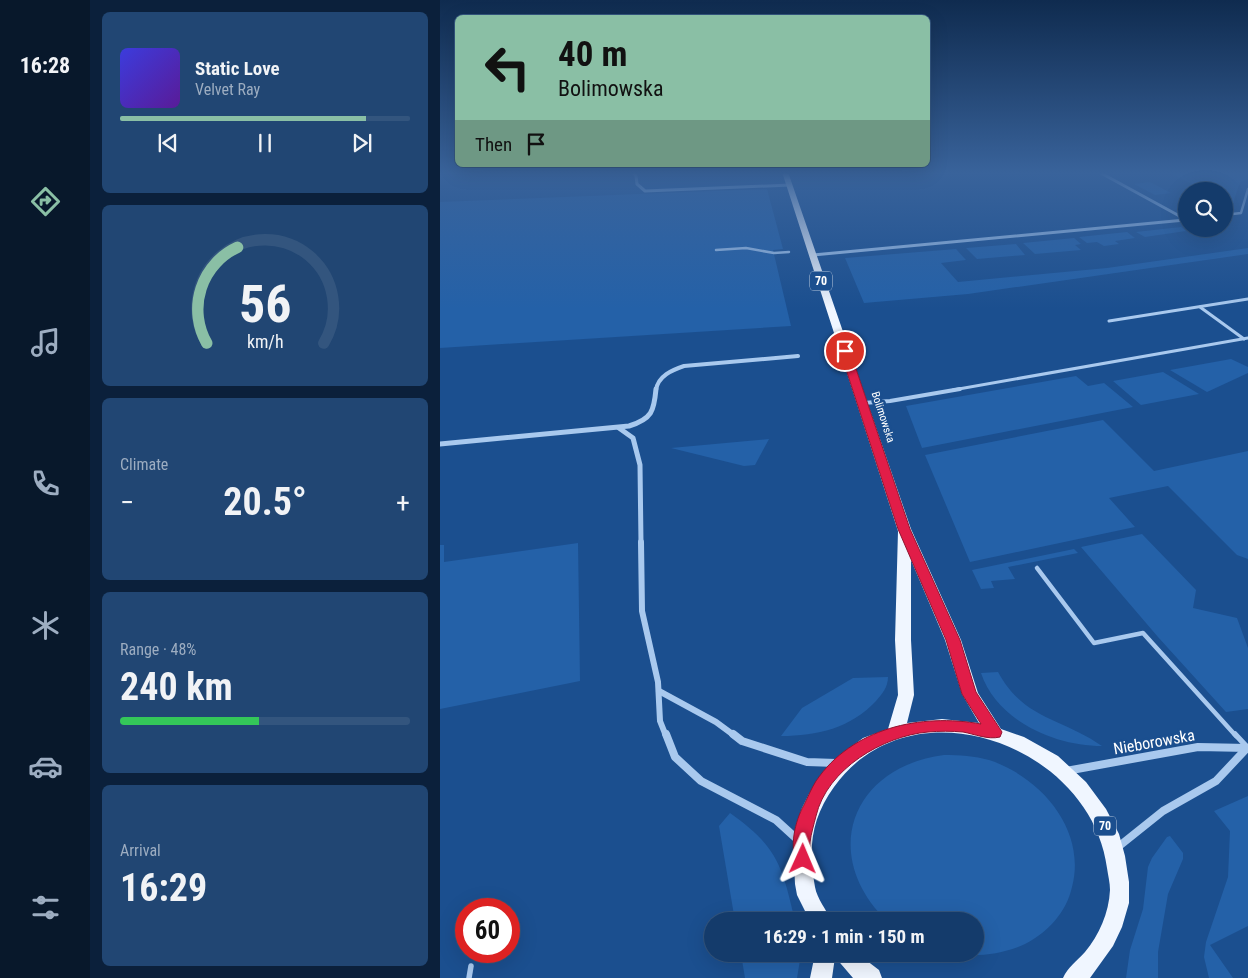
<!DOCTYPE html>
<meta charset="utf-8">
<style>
:root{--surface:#143b6b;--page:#214673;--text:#f1f3f6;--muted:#9dadc1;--line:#33557e;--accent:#8abfa5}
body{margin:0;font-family:"Roboto Condensed",sans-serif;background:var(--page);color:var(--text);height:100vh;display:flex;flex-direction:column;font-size:19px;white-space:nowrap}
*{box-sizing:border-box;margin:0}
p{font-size:16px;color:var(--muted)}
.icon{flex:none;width:28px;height:28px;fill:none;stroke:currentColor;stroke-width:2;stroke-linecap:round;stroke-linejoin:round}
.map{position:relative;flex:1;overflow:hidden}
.details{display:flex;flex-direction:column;gap:12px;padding:12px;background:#0b203b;width:350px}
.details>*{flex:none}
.guide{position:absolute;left:15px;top:15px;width:475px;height:152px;border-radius:8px;box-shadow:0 5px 20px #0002,0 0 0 1px var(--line);background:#8abfa5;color:#111;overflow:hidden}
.tools{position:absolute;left:738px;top:182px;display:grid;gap:10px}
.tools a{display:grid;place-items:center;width:55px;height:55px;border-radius:50%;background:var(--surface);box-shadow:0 5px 20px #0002,0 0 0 1px var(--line);font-size:25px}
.speed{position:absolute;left:15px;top:898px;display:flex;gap:10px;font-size:25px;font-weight:700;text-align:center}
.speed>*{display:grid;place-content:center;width:65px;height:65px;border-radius:50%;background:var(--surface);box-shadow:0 5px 20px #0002,0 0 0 1px var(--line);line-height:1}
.speed .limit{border:8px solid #d22;background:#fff;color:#111}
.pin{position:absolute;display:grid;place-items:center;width:42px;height:42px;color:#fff;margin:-21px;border:2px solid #fff;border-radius:50%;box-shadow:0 1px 5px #0007}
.me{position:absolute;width:55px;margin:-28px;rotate:1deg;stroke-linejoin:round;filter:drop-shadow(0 0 4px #0008)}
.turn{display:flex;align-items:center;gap:18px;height:105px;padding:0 20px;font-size:22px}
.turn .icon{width:65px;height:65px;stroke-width:2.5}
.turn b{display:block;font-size:35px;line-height:42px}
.then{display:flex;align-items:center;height:48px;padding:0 20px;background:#0003;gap:10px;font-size:19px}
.big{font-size:38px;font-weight:700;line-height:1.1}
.details .card{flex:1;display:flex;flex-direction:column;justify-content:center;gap:8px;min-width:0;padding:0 18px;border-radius:8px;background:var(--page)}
.details .dial{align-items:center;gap:0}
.dial svg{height:130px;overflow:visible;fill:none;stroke:var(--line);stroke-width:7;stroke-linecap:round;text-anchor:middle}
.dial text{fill:var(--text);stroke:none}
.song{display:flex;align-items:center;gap:15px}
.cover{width:60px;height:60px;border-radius:8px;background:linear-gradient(135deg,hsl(240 70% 55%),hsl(270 70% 35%))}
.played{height:5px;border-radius:2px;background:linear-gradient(90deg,var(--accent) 85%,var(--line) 85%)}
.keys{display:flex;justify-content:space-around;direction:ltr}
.heat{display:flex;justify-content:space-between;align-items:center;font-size:28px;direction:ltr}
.charge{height:8px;border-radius:4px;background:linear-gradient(90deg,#34c759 48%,var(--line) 0)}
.trip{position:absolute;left:264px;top:912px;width:280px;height:50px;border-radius:25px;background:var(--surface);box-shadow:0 5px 20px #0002,0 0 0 1px var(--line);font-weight:700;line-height:50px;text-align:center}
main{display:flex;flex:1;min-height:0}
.tab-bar{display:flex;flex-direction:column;width:90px;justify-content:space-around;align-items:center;background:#08182b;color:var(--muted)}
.tab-bar .icon{width:35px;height:35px}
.tab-bar .selected{color:var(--accent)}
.tab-bar b{font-size:22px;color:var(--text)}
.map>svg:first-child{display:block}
</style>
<main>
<nav class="tab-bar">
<b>16:28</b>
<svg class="icon selected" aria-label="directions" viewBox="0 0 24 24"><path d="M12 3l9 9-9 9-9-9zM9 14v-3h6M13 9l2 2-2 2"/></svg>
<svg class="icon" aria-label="music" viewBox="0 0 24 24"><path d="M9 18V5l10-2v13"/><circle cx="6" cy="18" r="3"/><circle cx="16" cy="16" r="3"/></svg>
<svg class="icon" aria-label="phone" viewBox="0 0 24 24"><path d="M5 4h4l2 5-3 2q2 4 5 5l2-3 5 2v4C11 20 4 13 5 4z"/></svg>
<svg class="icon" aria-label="climate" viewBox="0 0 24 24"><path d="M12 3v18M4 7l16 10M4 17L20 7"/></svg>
<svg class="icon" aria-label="car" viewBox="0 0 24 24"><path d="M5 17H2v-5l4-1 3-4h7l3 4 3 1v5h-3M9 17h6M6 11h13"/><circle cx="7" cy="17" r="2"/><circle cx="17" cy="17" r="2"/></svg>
<svg class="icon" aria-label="filters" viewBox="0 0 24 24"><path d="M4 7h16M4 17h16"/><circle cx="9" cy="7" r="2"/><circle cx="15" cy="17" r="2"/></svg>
</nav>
<section class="details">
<div class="card">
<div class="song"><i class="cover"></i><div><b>Static Love</b><p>Velvet Ray</p></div></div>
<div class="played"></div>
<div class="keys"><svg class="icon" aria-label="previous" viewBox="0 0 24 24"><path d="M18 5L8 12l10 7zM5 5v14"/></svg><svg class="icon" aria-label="pause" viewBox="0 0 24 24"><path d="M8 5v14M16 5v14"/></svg><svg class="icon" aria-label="next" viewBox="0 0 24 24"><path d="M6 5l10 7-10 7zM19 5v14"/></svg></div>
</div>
<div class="card dial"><svg viewBox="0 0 100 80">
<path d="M14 69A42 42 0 1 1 86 69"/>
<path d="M14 69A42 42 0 0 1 33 10" stroke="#8abfa5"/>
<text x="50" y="56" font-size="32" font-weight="700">56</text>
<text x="50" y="72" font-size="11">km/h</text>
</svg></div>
<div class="card"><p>Climate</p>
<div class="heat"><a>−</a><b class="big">20.5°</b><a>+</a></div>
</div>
<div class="card"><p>Range · 48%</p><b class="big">240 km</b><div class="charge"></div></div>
<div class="card"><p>Arrival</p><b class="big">16:29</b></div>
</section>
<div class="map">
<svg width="808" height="978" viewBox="0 0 808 978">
<rect width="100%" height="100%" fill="#1b4f8f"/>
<g fill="#2461a8">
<polygon points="728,172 808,172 808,179 800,182 792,206 784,211 784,191 766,191"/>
<polygon points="710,182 731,193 715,195 694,184"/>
<polygon points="327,189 343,249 333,250 351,326 0,348 0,202"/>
<polygon points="741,227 746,231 705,237 696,232"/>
<polygon points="687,232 695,238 675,241 679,244 664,246 657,242 647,243 639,237"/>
<polygon points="634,238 641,244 635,245 641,250 595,254 583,243"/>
<polygon points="576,244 585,255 537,259 526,248"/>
<polygon points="808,248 808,254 528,294 424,303 405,258 516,249 526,260 501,263 518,282 667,268"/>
<polygon points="791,359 808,367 808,373 767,392 730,370"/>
<polygon points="723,372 759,394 701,405 673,381"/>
<polygon points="636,376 648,386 664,383 693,407 482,448 466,406"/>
<polygon points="663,420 714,471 808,451 808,559 797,555 728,486 669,498 695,527 530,562 485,455"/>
<polygon points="329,439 315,465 304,466 231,448"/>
<polygon points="702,534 756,590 753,608 797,618 808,648 808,709 786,712 718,637 641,547"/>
<polygon points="138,543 140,681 0,709 0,545 4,545 4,562"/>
<polygon points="634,549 638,553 568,567 575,579 551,581 554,588 541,589 532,570"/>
<path d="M 558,672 C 584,720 623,718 662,746 C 615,746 557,721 541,673 Z"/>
<path d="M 448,677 C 448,687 442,694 436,701 C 411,728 377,736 341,736 L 362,708 L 413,678 Z"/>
<path d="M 504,755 C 519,755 535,756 549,760 C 601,777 647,830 632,887 C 626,913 608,932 585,944 C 563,954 539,957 515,954 L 535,954 L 535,921 L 447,921 C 379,855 411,767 504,755 Z"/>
<polygon points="808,796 808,926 770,945 793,978 769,978 764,957 766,942 788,877 790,831 774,811"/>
<path d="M 290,813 C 338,847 342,866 355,921 L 295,921 L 279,826 Z"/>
<polygon points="730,836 743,853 743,859 728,894 718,952 718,978 686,978 690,950 703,909 708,867 712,858 727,837"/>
<polygon points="301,954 361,954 357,978 305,978"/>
</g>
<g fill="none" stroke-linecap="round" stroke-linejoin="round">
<g stroke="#a9c9ee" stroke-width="2.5">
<polyline points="784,215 801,213 808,189"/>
<polyline points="276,250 306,248 334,253 349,252"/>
</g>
<g stroke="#a9c9ee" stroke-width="3">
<polyline points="760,307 804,339"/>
<polyline points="669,321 808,299"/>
<polyline points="513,390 808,338"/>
</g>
<polyline stroke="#a9c9ee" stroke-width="4" points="423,403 450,401 520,389"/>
<polyline stroke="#a9c9ee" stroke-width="4.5" points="597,568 654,643 703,633 796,736"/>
<g stroke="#a9c9ee" stroke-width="5.5">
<polyline points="795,734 806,746"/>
<polyline points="29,978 31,966"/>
</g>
<g stroke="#a9c9ee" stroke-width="3">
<polyline points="193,172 196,176 197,184 205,191 350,185"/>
<polyline points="659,172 745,219"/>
<polyline points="373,255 745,220"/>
</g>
<path stroke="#a9c9ee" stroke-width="4" d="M 216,390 C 218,376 232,370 244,366 L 358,356"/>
<g stroke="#a9c9ee" stroke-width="5">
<polyline points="179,428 193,438 200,465 201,543"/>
<path d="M 0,444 L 189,426 C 212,419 214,411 216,389"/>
</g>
<g stroke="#a9c9ee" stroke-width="6">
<polyline points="201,542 202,611 218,682 220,721 226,736"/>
<polyline points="219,691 276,722 295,736"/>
</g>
<g stroke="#a9c9ee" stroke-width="8">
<polyline points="226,734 235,757 261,781 336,820 358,840"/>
<polyline points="293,734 302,741 367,762 396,763"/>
<polyline points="626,771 758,747 808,748"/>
<polyline points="678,847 723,811 776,781 807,748"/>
</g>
<g fill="#f0f6ff" fill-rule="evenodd">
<path d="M 342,172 L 348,172 L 471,529 L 521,640 L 538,693 L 561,729 L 584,737 L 618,756 L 646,782 L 666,809 L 679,834 L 685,856 L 689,882 L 689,903 L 682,927 L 673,946 L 650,978 L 623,978 C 628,967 637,961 645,952 C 659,935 669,913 670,890 C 670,883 668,875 667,868 C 651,745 471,679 394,787 C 371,819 368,848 375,887 C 377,899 387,910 391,921 L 370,921 L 357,895 L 355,884 L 353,843 L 356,826 L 362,808 L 369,794 L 393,761 L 423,738 L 448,729 L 458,695 L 455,640 L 458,531 ZM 471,560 L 505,640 L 522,694 L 539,723 L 502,719 L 467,723 L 474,695 L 471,640 Z"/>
<polygon points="375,954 418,954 439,970 442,978 413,978 395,957 392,978 370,978"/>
</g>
</g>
<linearGradient id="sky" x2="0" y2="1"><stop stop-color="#0f2b4f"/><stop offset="0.56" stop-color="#39639b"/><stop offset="1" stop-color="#39639b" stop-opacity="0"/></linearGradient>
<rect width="808" height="309" fill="url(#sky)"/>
<path fill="#e11d48" stroke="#92132f" d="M 405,348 L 410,351 L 470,529 L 520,640 L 536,692 L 562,732 L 560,737 C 548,740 534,734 523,732 C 512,731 499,731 488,732 C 443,736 387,769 376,816 C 374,824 371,834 370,842 C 369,850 373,856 369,864 L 363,867 L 357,864 C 349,847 355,821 364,805 C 368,797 371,789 376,781 C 412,728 481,713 541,724 L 522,694 L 506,640 L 458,529 L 400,351 Z"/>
<g text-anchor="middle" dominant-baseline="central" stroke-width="5" stroke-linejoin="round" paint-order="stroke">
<g font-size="11" fill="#fff" stroke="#1b4f8f">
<text transform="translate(443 417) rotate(72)">Bolimowska</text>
</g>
<g fill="#1b4f8f" stroke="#bbcadd" stroke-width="1">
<rect x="370" y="271.5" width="22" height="19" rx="4"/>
<rect x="654" y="816.5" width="22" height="19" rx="4"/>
</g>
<g font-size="12" font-weight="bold" fill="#fff">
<text x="381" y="281">70</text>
<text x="665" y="826">70</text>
</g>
<g font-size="16" fill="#fff" stroke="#1b4f8f">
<text transform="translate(714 742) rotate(-10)">Nieborowska</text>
</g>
</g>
</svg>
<div class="tools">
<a><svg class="icon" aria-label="search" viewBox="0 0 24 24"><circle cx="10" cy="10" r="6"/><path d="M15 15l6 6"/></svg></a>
</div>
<div class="speed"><div class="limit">60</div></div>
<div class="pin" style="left:405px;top:351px;background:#d93025"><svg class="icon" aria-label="arrive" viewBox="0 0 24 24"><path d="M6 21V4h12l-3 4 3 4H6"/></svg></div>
<svg class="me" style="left:363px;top:859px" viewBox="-20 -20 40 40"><path d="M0-17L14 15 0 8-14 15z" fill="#e11d48" stroke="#fff" stroke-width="4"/></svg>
<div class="trip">16:29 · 1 min · 150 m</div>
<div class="guide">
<div class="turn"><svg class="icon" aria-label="left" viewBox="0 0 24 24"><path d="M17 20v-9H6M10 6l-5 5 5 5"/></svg><div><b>40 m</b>Bolimowska</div></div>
<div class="then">Then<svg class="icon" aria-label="arrive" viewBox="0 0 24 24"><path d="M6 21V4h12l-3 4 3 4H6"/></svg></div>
</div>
</div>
</main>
